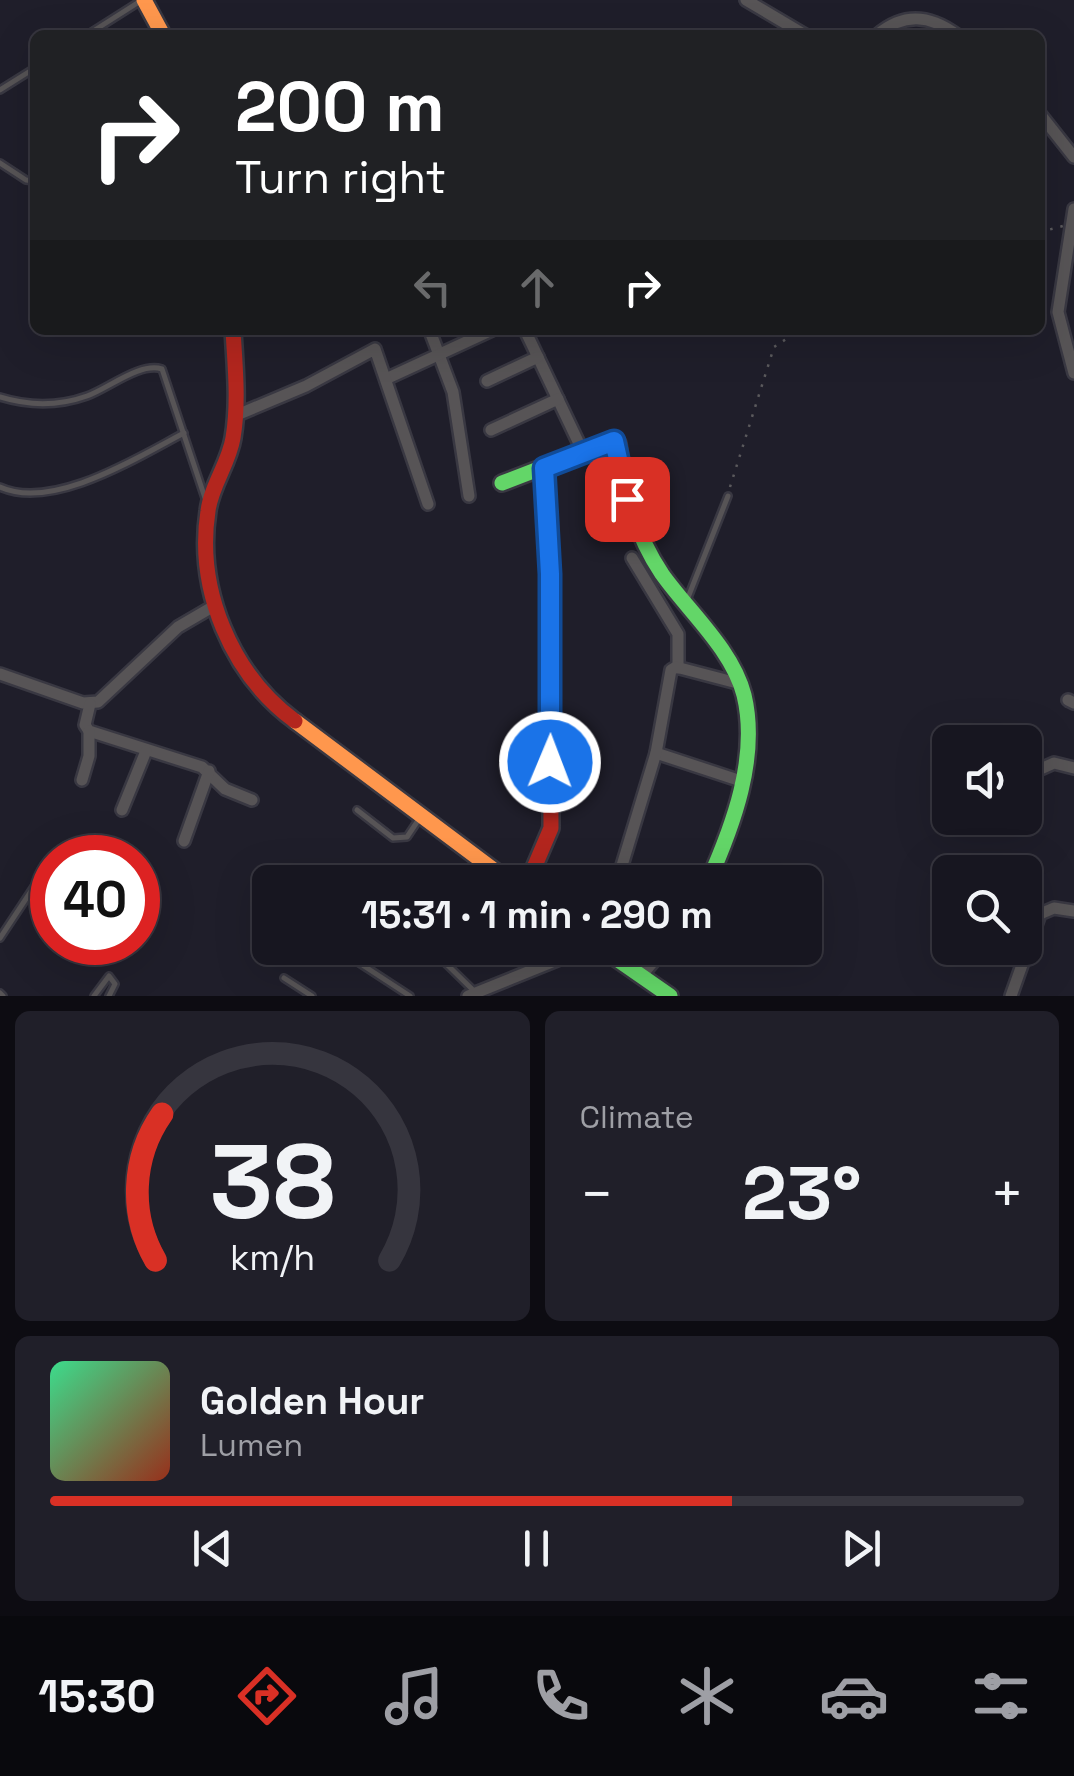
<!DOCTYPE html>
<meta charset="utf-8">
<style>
:root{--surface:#171620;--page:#201f29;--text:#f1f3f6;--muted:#9e9fa5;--line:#36353e;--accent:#d93025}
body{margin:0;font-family:"Space Grotesk",sans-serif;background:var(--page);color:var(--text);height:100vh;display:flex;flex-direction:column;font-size:38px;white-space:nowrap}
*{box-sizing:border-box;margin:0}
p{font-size:32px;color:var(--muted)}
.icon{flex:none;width:55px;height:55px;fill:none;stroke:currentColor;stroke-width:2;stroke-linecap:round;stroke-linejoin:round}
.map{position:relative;height:996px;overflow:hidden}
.panel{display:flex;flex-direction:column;gap:15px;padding:15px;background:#0d0c12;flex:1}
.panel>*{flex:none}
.guide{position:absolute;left:30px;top:30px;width:1015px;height:305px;border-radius:15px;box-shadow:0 10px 40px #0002,0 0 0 2px var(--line);background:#202124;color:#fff;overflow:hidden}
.buttons{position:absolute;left:932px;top:725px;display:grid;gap:20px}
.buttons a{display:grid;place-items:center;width:110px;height:110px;border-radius:15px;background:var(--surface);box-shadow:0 10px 40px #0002,0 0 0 2px var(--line);font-size:50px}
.speed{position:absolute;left:30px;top:835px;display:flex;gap:20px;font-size:50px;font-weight:700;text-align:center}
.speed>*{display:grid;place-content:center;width:130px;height:130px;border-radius:50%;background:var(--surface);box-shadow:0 10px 40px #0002,0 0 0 2px var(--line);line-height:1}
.speed .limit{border:15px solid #d22;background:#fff;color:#111}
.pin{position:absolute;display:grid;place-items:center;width:85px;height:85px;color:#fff;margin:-42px;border-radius:20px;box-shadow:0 5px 15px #0006}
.me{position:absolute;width:110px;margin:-55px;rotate:1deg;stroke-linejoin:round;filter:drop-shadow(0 0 8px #0008)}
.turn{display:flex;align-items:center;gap:35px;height:210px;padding:0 40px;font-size:45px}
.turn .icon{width:130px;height:130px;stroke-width:2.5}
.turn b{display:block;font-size:70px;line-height:85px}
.lanes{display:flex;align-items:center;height:95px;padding:0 40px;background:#0003;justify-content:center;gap:50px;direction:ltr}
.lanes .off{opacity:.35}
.big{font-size:75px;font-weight:800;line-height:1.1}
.panel .card{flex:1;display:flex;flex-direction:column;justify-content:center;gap:15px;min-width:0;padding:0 35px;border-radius:15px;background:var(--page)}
.panel .dial{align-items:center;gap:0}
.dial svg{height:260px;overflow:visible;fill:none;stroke:var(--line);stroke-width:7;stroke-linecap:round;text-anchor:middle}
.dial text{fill:var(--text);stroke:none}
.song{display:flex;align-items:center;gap:30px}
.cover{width:120px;height:120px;border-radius:15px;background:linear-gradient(135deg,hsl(150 70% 55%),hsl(10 70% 35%))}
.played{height:10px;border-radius:5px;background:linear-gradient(90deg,var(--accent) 70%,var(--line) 70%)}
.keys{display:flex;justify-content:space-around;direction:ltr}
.heat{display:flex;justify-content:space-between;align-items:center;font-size:55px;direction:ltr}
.panel .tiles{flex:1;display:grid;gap:15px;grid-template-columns:1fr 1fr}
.card:last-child{grid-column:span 2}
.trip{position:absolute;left:252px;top:865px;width:570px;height:100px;border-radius:15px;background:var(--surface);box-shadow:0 10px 40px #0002,0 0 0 2px var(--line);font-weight:800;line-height:100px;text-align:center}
.tabs{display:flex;height:160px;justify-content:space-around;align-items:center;background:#09090d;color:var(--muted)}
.tabs .icon{width:70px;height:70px}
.tabs .current{color:var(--accent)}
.tabs b{font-size:45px;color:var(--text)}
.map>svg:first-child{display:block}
</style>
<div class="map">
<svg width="1074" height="996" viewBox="0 0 1074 996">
<rect width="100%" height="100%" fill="#1f1e2a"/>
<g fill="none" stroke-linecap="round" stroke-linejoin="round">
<defs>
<g id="lane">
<polyline points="87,35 139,2"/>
<polyline points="0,90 35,68"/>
<polyline points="0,163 26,180 35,181"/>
<path d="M 0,397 C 29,406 59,406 87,396 C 109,388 140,362 162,369 L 205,498"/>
<path d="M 0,487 C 53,511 138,457 184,433"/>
<polyline points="687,600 728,496"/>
<polyline points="357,810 393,838 407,837 419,819"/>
<polyline points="0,938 47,867"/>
<polyline points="430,948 473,990"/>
<polyline points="341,951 410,996"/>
<polyline points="284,978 312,996"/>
<polyline points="0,993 3,996"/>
<polyline points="94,996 109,976 115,984 109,996"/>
</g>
<g id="street">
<polyline points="746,0 805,35"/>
<path d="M 877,35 C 904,12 930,15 957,35"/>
<polyline points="1040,114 1074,157"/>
<polyline points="1074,209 1058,312 1074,373"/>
<polyline points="525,330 583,452"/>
<polyline points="430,331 453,392 469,496"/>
<polyline points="388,378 492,330"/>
<polyline points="487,381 538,357"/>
<polyline points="237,415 306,386 375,349 428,504"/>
<polyline points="491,430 558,399"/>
<polyline points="632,558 678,634 678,668"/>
<polyline points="0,674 83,703 98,702 178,627 214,606"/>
<polyline points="1068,700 1074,703"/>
<polyline points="90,704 85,725 89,731 202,767 225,789 252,800"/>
<polyline points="656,753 741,781"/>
<polyline points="1025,776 1054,763 1074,768"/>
<polyline points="82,780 89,756 89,731"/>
<polyline points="122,810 146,751"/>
<polyline points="184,841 209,771"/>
<polyline points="617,882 656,753 671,670 676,667 741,684"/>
<polyline points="669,882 675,875"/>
<polyline points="642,975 665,948"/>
<polyline points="468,996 587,948"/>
<polyline points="1011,996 1040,914 1054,908 1074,911"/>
</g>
<g id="fast">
<path d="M 502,483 L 611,441 L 618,444 C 625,492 635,534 662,574 C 689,612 732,649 744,695 C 759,757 733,826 708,882"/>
<polyline points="601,948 670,996"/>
</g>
<g id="slow">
<polyline points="144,0 163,35"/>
<polyline points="295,721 510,882"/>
</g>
<g id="jam">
<path d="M 233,330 C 235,366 239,402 233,438 C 229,463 211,486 208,511 C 196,589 231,674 295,721"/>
<polyline points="528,882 551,828 550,544 544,467"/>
</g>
</defs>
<use href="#lane" stroke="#393842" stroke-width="10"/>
<use href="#street" stroke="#393842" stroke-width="16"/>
<use href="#fast" stroke="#393842" stroke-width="20"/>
<use href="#slow" stroke="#393842" stroke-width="20"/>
<use href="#jam" stroke="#393842" stroke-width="20"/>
<g stroke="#5b5a5d" stroke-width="2.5" stroke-dasharray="2.5 8" stroke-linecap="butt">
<polyline points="1040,232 1063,226"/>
<polyline points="730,487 774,347 800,330"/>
</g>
<use href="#lane" stroke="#575456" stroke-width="5"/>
<use href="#street" stroke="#575456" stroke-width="11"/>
<use href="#fast" stroke="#63d668" stroke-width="15"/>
<use href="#slow" stroke="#ff974d" stroke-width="15"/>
<use href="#jam" stroke="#b3261e" stroke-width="15"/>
</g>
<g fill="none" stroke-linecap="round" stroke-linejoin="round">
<defs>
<polyline id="route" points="550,762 550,574 544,468 614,441 627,499"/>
</defs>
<use href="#route" stroke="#114b97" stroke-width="25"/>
<use href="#route" stroke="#1a73e8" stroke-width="18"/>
</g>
</svg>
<div class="buttons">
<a><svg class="icon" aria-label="sound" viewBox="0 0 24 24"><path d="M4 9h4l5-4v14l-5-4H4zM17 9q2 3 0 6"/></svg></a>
<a><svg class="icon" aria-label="search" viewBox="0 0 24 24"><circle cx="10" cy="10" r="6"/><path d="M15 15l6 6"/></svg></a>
</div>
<div class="speed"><div class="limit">40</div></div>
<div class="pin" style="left:627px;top:499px;background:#d93025"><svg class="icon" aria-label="arrive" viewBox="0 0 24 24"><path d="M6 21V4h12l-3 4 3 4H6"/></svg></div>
<svg class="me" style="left:550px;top:762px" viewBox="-20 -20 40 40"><circle r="17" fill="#1a73e8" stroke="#fff" stroke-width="3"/><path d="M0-11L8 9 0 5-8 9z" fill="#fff"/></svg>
<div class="trip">15:31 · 1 min · 290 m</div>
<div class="guide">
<div class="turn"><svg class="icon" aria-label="right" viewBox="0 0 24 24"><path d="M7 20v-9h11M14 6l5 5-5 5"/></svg><div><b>200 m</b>Turn right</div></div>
<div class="lanes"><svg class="icon off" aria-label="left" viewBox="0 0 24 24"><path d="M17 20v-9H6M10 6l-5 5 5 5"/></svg><svg class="icon off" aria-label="ahead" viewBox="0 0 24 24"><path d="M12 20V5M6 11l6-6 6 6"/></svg><svg class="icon" aria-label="right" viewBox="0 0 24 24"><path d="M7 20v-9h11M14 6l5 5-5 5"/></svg></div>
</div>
</div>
<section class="panel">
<div class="tiles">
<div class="card dial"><svg viewBox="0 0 100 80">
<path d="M14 69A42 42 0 1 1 86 69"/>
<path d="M14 69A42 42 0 0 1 16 24" stroke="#d93025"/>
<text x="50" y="56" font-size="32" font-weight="700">38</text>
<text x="50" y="72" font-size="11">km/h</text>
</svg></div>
<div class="card"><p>Climate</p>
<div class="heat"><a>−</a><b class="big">23°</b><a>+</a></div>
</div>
<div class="card">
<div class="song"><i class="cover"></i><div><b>Golden Hour</b><p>Lumen</p></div></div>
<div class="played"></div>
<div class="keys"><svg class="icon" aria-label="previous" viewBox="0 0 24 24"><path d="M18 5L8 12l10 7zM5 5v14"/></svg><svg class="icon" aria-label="pause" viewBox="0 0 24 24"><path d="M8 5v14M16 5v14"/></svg><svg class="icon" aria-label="next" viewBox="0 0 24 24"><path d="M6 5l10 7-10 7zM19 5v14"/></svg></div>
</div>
</div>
</section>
<nav class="tabs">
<b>15:30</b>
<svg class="icon current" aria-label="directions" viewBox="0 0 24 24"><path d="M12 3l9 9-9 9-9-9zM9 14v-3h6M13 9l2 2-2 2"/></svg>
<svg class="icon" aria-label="music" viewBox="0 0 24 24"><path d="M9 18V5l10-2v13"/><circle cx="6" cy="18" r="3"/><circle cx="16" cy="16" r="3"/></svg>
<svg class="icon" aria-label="phone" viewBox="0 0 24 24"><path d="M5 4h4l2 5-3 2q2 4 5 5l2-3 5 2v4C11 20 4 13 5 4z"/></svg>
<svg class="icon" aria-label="climate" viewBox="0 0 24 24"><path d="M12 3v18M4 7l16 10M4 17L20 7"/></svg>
<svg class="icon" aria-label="car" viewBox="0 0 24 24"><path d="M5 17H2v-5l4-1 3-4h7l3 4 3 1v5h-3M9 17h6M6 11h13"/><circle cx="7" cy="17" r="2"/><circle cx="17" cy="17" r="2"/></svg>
<svg class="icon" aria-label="filters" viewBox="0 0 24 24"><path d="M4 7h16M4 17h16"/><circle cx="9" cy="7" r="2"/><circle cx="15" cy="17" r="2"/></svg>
</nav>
